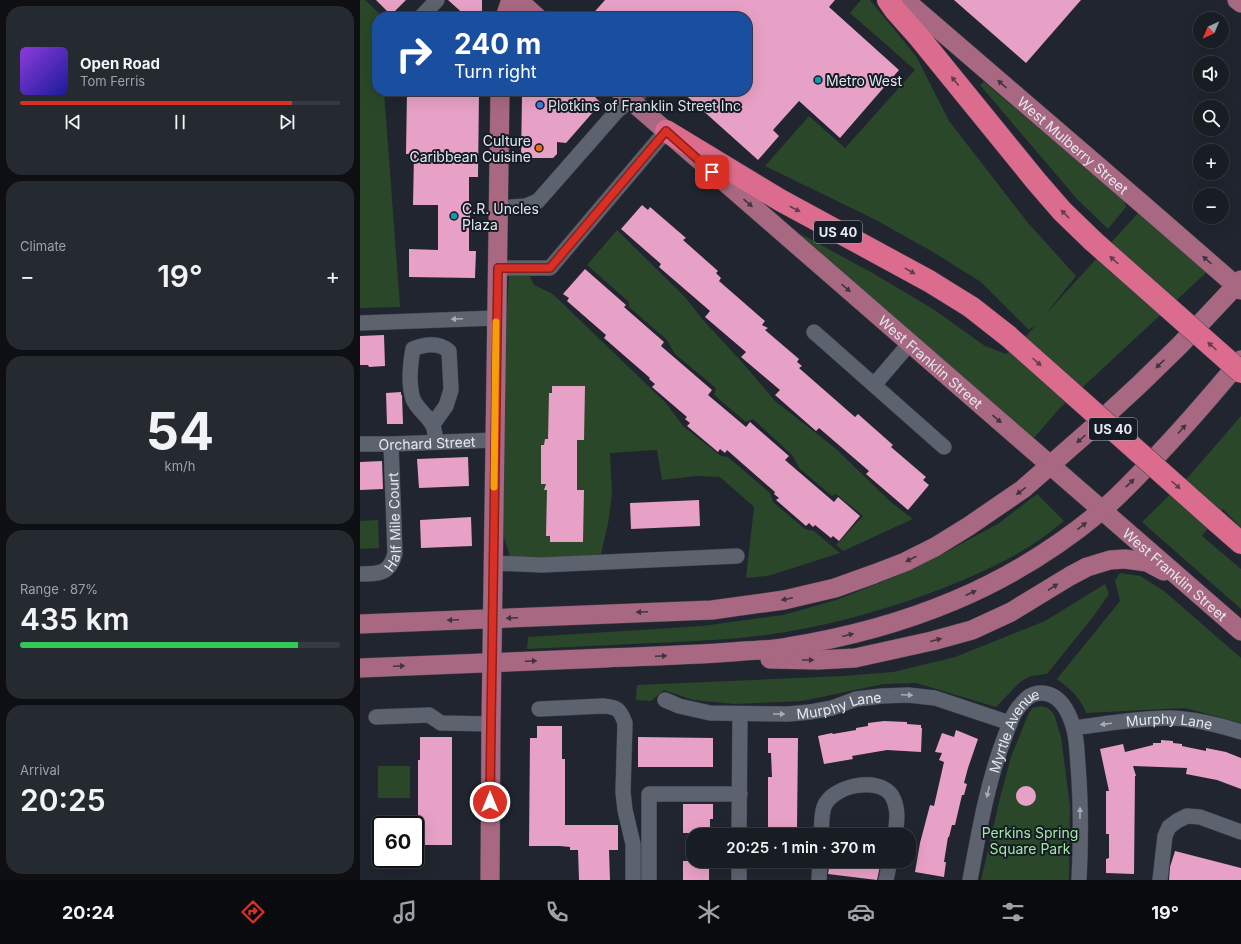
<!DOCTYPE html>
<meta charset="utf-8">
<style>
:root{--surface:#181c23;--page:#252930;--text:#f1f3f6;--muted:#9fa1a6;--line:#363a41;--accent:#d93025}
body{margin:0;font-family:Inter,sans-serif;background:var(--page);color:var(--text);height:100vh;display:flex;flex-direction:column;font-size:15px;white-space:nowrap}
*{box-sizing:border-box;margin:0}
p{font-size:13px;color:var(--muted)}
.icon{flex:none;width:22px;height:22px;fill:none;stroke:currentColor;stroke-width:2;stroke-linecap:round;stroke-linejoin:round}
.map{position:relative;flex:1;overflow:hidden}
.drawer{display:flex;flex-direction:column;gap:6px;padding:6px;background:#0d0f13;width:360px}
.drawer>*{flex:none}
.top-card{position:absolute;left:12px;top:12px;width:380px;height:84px;border-radius:16px;box-shadow:0 4px 16px #0002,0 0 0 1px var(--line);background:#1a4fa0;color:#fff;overflow:hidden}
.needle{width:26px;rotate:224deg}
.tools{position:absolute;left:833px;top:12px;display:grid;gap:8px}
.tools a{display:grid;place-items:center;width:36px;height:36px;border-radius:50%;background:var(--surface);box-shadow:0 4px 16px #0002,0 0 0 1px var(--line);font-size:20px}
.speed{position:absolute;left:12px;top:816px;display:flex;gap:8px;font-size:20px;font-weight:700;text-align:center}
.speed>*{display:grid;place-content:center;width:52px;height:52px;border-radius:50%;background:var(--surface);box-shadow:0 4px 16px #0002,0 0 0 1px var(--line);line-height:1}
.speed .limit{border:2px solid #111;border-radius:6px;background:#fff;color:#111}
.pin{position:absolute;display:grid;place-items:center;width:34px;height:34px;color:#fff;margin:-17px;border-radius:8px;box-shadow:0 2px 6px #0006}
.me{position:absolute;width:44px;margin:-22px;rotate:0deg;stroke-linejoin:round;filter:drop-shadow(0 0 3px #0008)}
.turn{display:flex;align-items:center;gap:14px;height:84px;padding:0 16px;font-size:18px}
.turn .icon{width:52px;height:52px;stroke-width:2.5}
.turn b{display:block;font-size:28px;line-height:34px}
.big{font-size:30px;font-weight:600;line-height:1.1}
.drawer .card{flex:1;display:flex;flex-direction:column;justify-content:center;gap:6px;min-width:0;padding:0 14px;border-radius:16px;background:var(--page)}
.drawer .dial{align-items:center;gap:0}
.dial b{font-size:52px;line-height:1}
.song{display:flex;align-items:center;gap:12px}
.cover{width:48px;height:48px;border-radius:6px;background:linear-gradient(135deg,hsl(270 70% 55%),hsl(240 70% 35%))}
.played{height:4px;border-radius:2px;background:linear-gradient(90deg,var(--accent) 85%,var(--line) 85%)}
.keys{display:flex;justify-content:space-around;direction:ltr}
.heat{display:flex;justify-content:space-between;align-items:center;font-size:22px;direction:ltr}
.charge{height:6px;border-radius:3px;background:linear-gradient(90deg,#34c759 87%,var(--line) 0)}
.trip{position:absolute;left:326px;top:828px;width:230px;height:40px;border-radius:16px;background:var(--surface);box-shadow:0 4px 16px #0002,0 0 0 1px var(--line);font-weight:600;line-height:40px;text-align:center}
.menu{display:flex;height:64px;justify-content:space-around;align-items:center;background:#0a0b0e;color:var(--muted)}
.menu .icon{width:28px;height:28px}
.menu .selected{color:var(--accent)}
.menu b{font-size:18px;color:var(--text)}
main{display:flex;flex:1;min-height:0}
.map>svg:first-child{display:block}
</style>
<main>
<section class="drawer">
<div class="card">
<div class="song"><i class="cover"></i><div><b>Open Road</b><p>Tom Ferris</p></div></div>
<div class="played"></div>
<div class="keys"><svg class="icon" aria-label="previous" viewBox="0 0 24 24"><path d="M18 5L8 12l10 7zM5 5v14"/></svg><svg class="icon" aria-label="pause" viewBox="0 0 24 24"><path d="M8 5v14M16 5v14"/></svg><svg class="icon" aria-label="next" viewBox="0 0 24 24"><path d="M6 5l10 7-10 7zM19 5v14"/></svg></div>
</div>
<div class="card"><p>Climate</p>
<div class="heat"><a>−</a><b class="big">19°</b><a>+</a></div>
</div>
<div class="card dial"><b>54</b><p>km/h</p></div>
<div class="card"><p>Range · 87%</p><b class="big">435 km</b><div class="charge"></div></div>
<div class="card"><p>Arrival</p><b class="big">20:25</b></div>
</section>
<div class="map">
<svg width="881" height="880" viewBox="0 0 881 880">
<rect width="100%" height="100%" fill="#20252f"/>
<g fill="#2a4729">
<polygon points="0,0 5,0 23,17 17,17 17,91 24,91 40,307 0,308"/>
<polygon points="501,0 510,0 556,56 589,121 668,223 716,276 684,316 779,212 848,271 699,409 674,438 508,295 439,233 516,275 573,309 625,346 646,354 667,335 676,325 669,330 621,282 573,252 516,220 405,166 449,116 485,148 555,70 490,13"/>
<polygon points="624,82 764,200 766,207 748,229 717,199 620,85"/>
<polygon points="257,230 325,297 343,320 381,361 415,401 475,448 532,503 553,519 483,551 476,545 503,516 476,494 472,496 439,468 433,456 393,419 386,422 354,395 356,388 315,354 307,340 269,307 269,302 227,265"/>
<polygon points="168,273 174,285 191,293 197,298 306,403 323,426 361,456 368,457 410,493 413,502 445,529 454,531 480,553 408,576 386,578 394,507 360,477 336,476 302,480 297,450 250,453 252,495 248,524 241,554 209,561 151,559 136,514 139,436 149,275"/>
<polygon points="881,416 881,528 863,509 842,536 881,569 881,609 782,522 830,475"/>
<path d="M 677,494 L 704,521 C 668,552 625,572 581,589 C 531,608 479,623 426,632 C 383,639 338,641 294,643 C 252,645 209,647 167,649 L 168,637 L 342,626 L 423,615 L 476,600 L 537,576 L 588,551 L 639,523 Z"/>
<polygon points="18,520 19,548 0,549 0,521"/>
<path d="M 760,573 L 780,576 L 804,591 L 881,658 L 881,723 L 825,708 L 726,713 C 721,698 709,688 697,679 L 760,601 L 755,581 Z"/>
<polygon points="745,584 749,594 736,613 687,674 671,676 661,681 636,707 556,683 524,684 442,701 375,704 333,700 304,690 291,701 276,700 277,685 482,676 533,672 595,657 685,621"/>
<polygon points="681,706 688,708 694,714 701,737 710,806 709,880 621,880 640,798 651,757 668,715 672,708"/>
<rect x="18" y="766" width="32" height="32"/>
</g>
<g fill="#e7a1c6">
<polygon points="16,0 46,0 31,15"/>
<polygon points="88,0 122,0 122,17 107,17"/>
<polygon points="245,0 475,0 469,7 539,70 480,138 439,101 413,130 419,136 398,160 321,91 387,91 387,17 230,17"/>
<polygon points="594,0 721,0 666,63"/>
<polygon points="47,91 119,91 118,177 109,177 109,208 110,208 110,224 109,223 109,251 116,251 115,278 49,277 49,249 78,250 78,205 53,205 54,154 46,154"/>
<polygon points="162,97 235,97 241,103 206,143 197,142 197,154 193,158 161,158"/>
<polygon points="282,205 288,210 290,207 326,238 323,240 358,271 356,273 361,278 359,281 405,321 402,325 408,328 405,330 439,359 437,362 442,366 439,368 495,417 498,414 533,445 531,447 566,477 563,480 569,485 548,510 506,474 509,471 459,428 456,431 415,395 420,390 381,357 386,352 345,317 350,311 299,267 301,264 261,229"/>
<polygon points="225,269 266,305 264,307 304,342 301,346 352,390 348,395 386,427 390,422 429,456 425,460 474,502 478,497 500,516 479,541 473,536 471,538 455,525 453,527 449,523 446,526 416,500 419,498 414,494 415,492 367,450 365,453 360,449 358,452 327,426 330,423 325,419 327,417 292,387 295,384 289,379 290,378 244,338 246,335 207,301 209,298 203,294"/>
<polygon points="24,335 25,366 9,367 8,365 0,365 0,336"/>
<polygon points="192,386 225,386 224,440 217,440 217,490 224,490 223,542 190,542 190,536 186,536 187,490 184,490 186,484 181,484 181,445 184,445 185,439 188,439 189,393 192,393"/>
<polygon points="41,392 41,395 42,395 43,424 27,424 26,393"/>
<polygon points="108,457 109,486 59,488 57,459"/>
<polygon points="22,461 23,489 0,490 0,462"/>
<polygon points="339,500 340,526 271,529 270,503"/>
<polygon points="111,517 112,546 61,548 60,520"/>
<polygon points="524,721 547,722 547,724 561,725 561,728 562,728 561,752 527,750 492,756 493,759 464,764 458,736 472,733 473,734 496,730 496,728 508,726 508,723"/>
<polygon points="177,726 202,726 202,759 205,759 205,825 258,825 258,850 249,850 250,880 219,880 218,850 210,850 210,847 200,846 169,846 170,738 177,738"/>
<polygon points="596,730 618,739 608,768 604,783 607,784 604,795 602,795 595,825 592,825 589,837 588,837 584,862 586,862 584,877 555,872 560,843 570,805 574,806 584,762 579,760 582,753 575,752 582,733 594,737"/>
<polygon points="60,737 92,737 92,845 55,845 55,822 58,822 58,760 60,760"/>
<polygon points="278,737 353,738 353,767 278,767"/>
<polygon points="408,738 438,738 437,830 408,830 408,777 412,777 411,753 408,753"/>
<polygon points="801,740 813,741 813,743 822,744 822,746 846,751 846,748 866,752 881,758 881,789 857,780 826,774 827,768 773,766 776,776 775,776 774,874 746,873 746,859 749,858 749,834 746,834 746,791 749,791 740,749 763,744 765,752 793,745 793,743 801,743"/>
<circle cx="666" cy="796" r="10"/>
<polygon points="323,804 353,804 353,819 350,819 350,833 323,833"/>
<polygon points="815,851 881,868 881,880 809,880 810,867"/>
<rect x="323" y="861" width="26" height="19"/>
<polygon points="470,861 521,861 517,880 468,874"/>
</g>
<g fill="none" stroke-linecap="round" stroke-linejoin="round">
<defs>
<g id="minor">
<polyline points="61,17 77,0"/>
<polyline points="139,208 166,206 178,201 257,111 282,91"/>
<polyline points="138,268 190,268 306,131"/>
<polyline points="0,323 136,318"/>
<polyline points="454,332 584,447"/>
<polyline points="514,385 550,343"/>
<path d="M 73,424 L 86,406 L 91,390 L 89,351 C 78,342 65,344 53,349 C 50,365 48,383 53,399 C 57,409 67,415 72,424 C 75,428 75,437 76,442"/>
<path id="s1" d="M 0,444 L 31,444 L 135,440"/>
<polyline points="133,563 182,565 377,556"/>
<path id="s2" d="M 0,574 C 19,574 30,574 35,553 L 31,444"/>
<path id="s3" d="M 305,700 L 319,706 L 350,713 L 428,714 L 450,712 L 472,708 L 496,699 L 522,696 L 548,695 L 575,698 L 650,723"/>
<path d="M 179,709 L 243,706 C 257,707 260,709 265,723 L 263,792 L 265,810 L 273,844 L 273,880"/>
<polyline points="16,717 69,715 81,723 131,724"/>
<path id="s4" d="M 714,728 C 745,724 777,718 809,718 C 830,718 860,725 881,732"/>
<polyline points="379,835 380,714"/>
<path d="M 461,835 C 462,826 461,816 464,807 C 471,786 519,775 532,796 C 539,809 537,821 535,835"/>
<polyline points="289,880 289,794 380,794"/>
<polyline points="379,880 379,861"/>
<polyline points="459,880 460,861"/>
<polyline points="526,880 530,861"/>
<path id="s5" d="M 610,880 C 619,832 627,784 644,739 C 648,729 651,717 658,708 C 666,698 673,690 688,694 C 702,698 709,713 713,726 C 717,738 717,753 718,765 C 721,803 721,841 719,880"/>
<polyline points="800,880 805,836 809,827 817,821 827,816 840,817 881,832"/>
</g>
<g id="major">
<polyline points="158,0 177,17"/>
<path id="s6" d="M 545,0 L 781,203 L 881,290"/>
<polyline points="877,0 881,3"/>
<polyline points="145,17 151,0"/>
<path id="s7" d="M 260,91 L 881,631"/>
<polyline points="0,624 352,610 424,600 475,588 514,574 545,562 575,547 609,526 663,489 728,432 780,384 820,345 881,280"/>
<polyline points="410,659 458,660 495,658 572,641 612,630 651,612 710,576 727,567 750,560 765,559 787,562 804,571"/>
<path d="M 0,668 C 82,665 164,661 246,658 C 292,656 338,655 384,651 C 399,650 414,650 428,647 C 545,628 649,588 741,511 C 758,497 774,480 790,463 C 822,430 852,395 881,360"/>
<polyline points="130,880 131,724 140,91"/>
</g>
<g id="highway">
<polyline points="528,0 535,10 559,37 676,181 702,211 733,241"/>
<polyline points="306,131 420,200 569,281 611,307 648,336"/>
<polyline points="857,522 881,543"/>
</g>
</defs>
<use href="#minor" stroke="#3e424b" stroke-width="16"/>
<use href="#major" stroke="#3e424b" stroke-width="20"/>
<use href="#highway" stroke="#3e424b" stroke-width="23"/>
<use href="#minor" stroke="#5c626e" stroke-width="15"/>
<use href="#major" stroke="#a86881" stroke-width="19"/>
<use href="#highway" stroke="#db6c8d" stroke-width="22"/>
<defs>
<g id="highway-bridge">
<polyline points="733,241 881,372"/>
<polyline points="648,336 857,522"/>
</g>
</defs>
<use href="#highway-bridge" stroke="#3e424b" stroke-width="23" stroke-linecap="butt"/>
<use href="#highway-bridge" stroke="#db6c8d" stroke-width="22"/>
</g>
<defs><path id="oneway-solid" d="M-6-.8H1V-3.2L6.5 0L1 3.2V.8H-6Z"/></defs>
<g fill="#653c4f">
<use href="#oneway-solid" transform="translate(595 81) rotate(-129)"/>
<use href="#oneway-solid" transform="translate(435 209) rotate(28)"/>
<use href="#oneway-solid" transform="translate(705 214) rotate(-135)"/>
<use href="#oneway-solid" transform="translate(754 260) rotate(-138)"/>
<use href="#oneway-solid" transform="translate(550 271) rotate(29)"/>
<use href="#oneway-solid" transform="translate(852 346) rotate(-138)"/>
<use href="#oneway-solid" transform="translate(677 362) rotate(42)"/>
<use href="#oneway-solid" transform="translate(816 485) rotate(42)"/>
</g>
<g fill="#423341">
<use href="#oneway-solid" transform="translate(642 84) rotate(-139)"/>
<use href="#oneway-solid" transform="translate(388 203) rotate(41)"/>
<use href="#oneway-solid" transform="translate(847 260) rotate(-139)"/>
<use href="#oneway-solid" transform="translate(486 288) rotate(41)"/>
<use href="#oneway-solid" transform="translate(800 364) rotate(136)"/>
<use href="#oneway-solid" transform="translate(637 419) rotate(41)"/>
<use href="#oneway-solid" transform="translate(822 429) rotate(-48)"/>
<use href="#oneway-solid" transform="translate(721 439) rotate(138)"/>
<use href="#oneway-solid" transform="translate(770 483) rotate(-44)"/>
<use href="#oneway-solid" transform="translate(661 491) rotate(143)"/>
<use href="#oneway-solid" transform="translate(722 526) rotate(-38)"/>
<use href="#oneway-solid" transform="translate(551 559) rotate(153)"/>
<use href="#oneway-solid" transform="translate(693 587) rotate(-33)"/>
<use href="#oneway-solid" transform="translate(611 593) rotate(-25)"/>
<use href="#oneway-solid" transform="translate(427 599) rotate(168)"/>
<use href="#oneway-solid" transform="translate(282 612) rotate(178)"/>
<use href="#oneway-solid" transform="translate(152 618) rotate(178)"/>
<use href="#oneway-solid" transform="translate(93 620) rotate(178)"/>
<use href="#oneway-solid" transform="translate(488 635) rotate(-14)"/>
<use href="#oneway-solid" transform="translate(576 640) rotate(-15)"/>
<use href="#oneway-solid" transform="translate(301 656) rotate(-2)"/>
<use href="#oneway-solid" transform="translate(448 660)"/>
<use href="#oneway-solid" transform="translate(171 661) rotate(-2)"/>
<use href="#oneway-solid" transform="translate(39 666) rotate(-3)"/>
</g>
<g fill="#a7acb5">
<use href="#oneway-solid" transform="translate(97 319) rotate(178)"/>
<use href="#oneway-solid" transform="translate(547 695) rotate(2)"/>
<use href="#oneway-solid" transform="translate(419 714)"/>
<use href="#oneway-solid" transform="translate(746 724) rotate(173)"/>
<use href="#oneway-solid" transform="translate(628 792) rotate(102)"/>
<use href="#oneway-solid" transform="translate(720 813) rotate(-90)"/>
</g>
<g fill="none" stroke-linecap="round" stroke-linejoin="round">
<defs>
<polyline id="route" points="130,802 131,724 138,268 190,268 306,131 352,172"/>
</defs>
<use href="#route" stroke="#8d1f18" stroke-width="10"/>
<use href="#route" stroke="#d93025" stroke-width="7"/>
<polyline stroke="#f59e0b" stroke-width="7" points="134,487 136,322"/>
</g>
<g fill="#0f9aa8" stroke="#161c25" stroke-width="1.5">
<circle cx="458" cy="80" r="4"/>
<circle cx="94" cy="216" r="4"/>
</g>
<circle fill="#3f7fe0" stroke="#161c25" stroke-width="1.5" cx="180" cy="105" r="4"/>
<circle fill="#e8710a" stroke="#161c25" stroke-width="1.5" cx="179" cy="148" r="4"/>
<g text-anchor="middle" dominant-baseline="central" stroke-width="4" stroke-linejoin="round" paint-order="stroke">
<g fill="#161c25" stroke="#a6abb2" stroke-width="1">
<rect x="454" y="221" width="48" height="22" rx="3"/>
<rect x="729" y="418" width="48" height="22" rx="3"/>
</g>
<g font-size="13" font-weight="bold" fill="#e4e8ef">
<text x="478" y="232">US 40</text>
<text x="753" y="429">US 40</text>
</g>
<g font-size="14" fill="#e4e8ef" stroke="#161c25" text-anchor="start">
<text x="466" y="80">Metro West</text>
<text x="188" y="105">Plotkins of Franklin Street Inc</text>
<text x="171" y="140" text-anchor="end">Culture<tspan x="171" dy="16">Caribbean Cuisine</tspan></text>
<text x="102" y="208">C.R. Uncles<tspan x="102" dy="16">Plaza</tspan></text>
</g>
<g font-size="14" fill="#e4e8ef" stroke="#161c25">
<text stroke="none"><textPath href="#s6" startOffset="222">West Mulberry Street</textPath></text>
<text stroke="none"><textPath href="#s7" startOffset="412">West Franklin Street</textPath></text>
<text stroke="none"><textPath href="#s1" startOffset="67">Orchard Street</textPath></text>
<text stroke="none"><textPath href="#s2" startOffset="77">Half Mile Court</textPath></text>
<text stroke="none"><textPath href="#s7" startOffset="736">West Franklin Street</textPath></text>
<text stroke="none"><textPath href="#s3" startOffset="177">Murphy Lane</textPath></text>
<text stroke="none"><textPath href="#s4" startOffset="96">Murphy Lane</textPath></text>
<text stroke="none"><textPath href="#s5" startOffset="158">Myrtle Avenue</textPath></text>
</g>
<g font-size="14" fill="#a2eba0" stroke="#161c25">
<text x="670" y="832">Perkins Spring<tspan x="670" dy="16">Square Park</tspan></text>
</g>
</g>
</svg>
<div class="tools">
<a><svg class="needle" viewBox="-14 -14 28 28"><path d="M0-13l5 13h-10z" fill="#e53935"/><path d="M0 13l5-13h-10z" fill="#9fa1a6"/></svg></a>
<a><svg class="icon" aria-label="sound" viewBox="0 0 24 24"><path d="M4 9h4l5-4v14l-5-4H4zM17 9q2 3 0 6"/></svg></a>
<a><svg class="icon" aria-label="search" viewBox="0 0 24 24"><circle cx="10" cy="10" r="6"/><path d="M15 15l6 6"/></svg></a>
<a>+</a>
<a>−</a>
</div>
<div class="speed"><div class="limit">60</div></div>
<div class="pin" style="left:352px;top:172px;background:#d93025"><svg class="icon" aria-label="arrive" viewBox="0 0 24 24"><path d="M6 21V4h12l-3 4 3 4H6"/></svg></div>
<svg class="me" style="left:130px;top:802px" viewBox="-20 -20 40 40"><circle r="17" fill="#d93025" stroke="#fff" stroke-width="3"/><path d="M0-11L8 9 0 5-8 9z" fill="#fff"/></svg>
<div class="trip">20:25 · 1 min · 370 m</div>
<div class="top-card">
<div class="turn"><svg class="icon" aria-label="right" viewBox="0 0 24 24"><path d="M7 20v-9h11M14 6l5 5-5 5"/></svg><div><b>240 m</b>Turn right</div></div>
</div>
</div>
</main>
<nav class="menu">
<b>20:24</b>
<svg class="icon selected" aria-label="directions" viewBox="0 0 24 24"><path d="M12 3l9 9-9 9-9-9zM9 14v-3h6M13 9l2 2-2 2"/></svg>
<svg class="icon" aria-label="music" viewBox="0 0 24 24"><path d="M9 18V5l10-2v13"/><circle cx="6" cy="18" r="3"/><circle cx="16" cy="16" r="3"/></svg>
<svg class="icon" aria-label="phone" viewBox="0 0 24 24"><path d="M5 4h4l2 5-3 2q2 4 5 5l2-3 5 2v4C11 20 4 13 5 4z"/></svg>
<svg class="icon" aria-label="climate" viewBox="0 0 24 24"><path d="M12 3v18M4 7l16 10M4 17L20 7"/></svg>
<svg class="icon" aria-label="car" viewBox="0 0 24 24"><path d="M5 17H2v-5l4-1 3-4h7l3 4 3 1v5h-3M9 17h6M6 11h13"/><circle cx="7" cy="17" r="2"/><circle cx="17" cy="17" r="2"/></svg>
<svg class="icon" aria-label="filters" viewBox="0 0 24 24"><path d="M4 7h16M4 17h16"/><circle cx="9" cy="7" r="2"/><circle cx="15" cy="17" r="2"/></svg>
<b>19°</b>
</nav>
